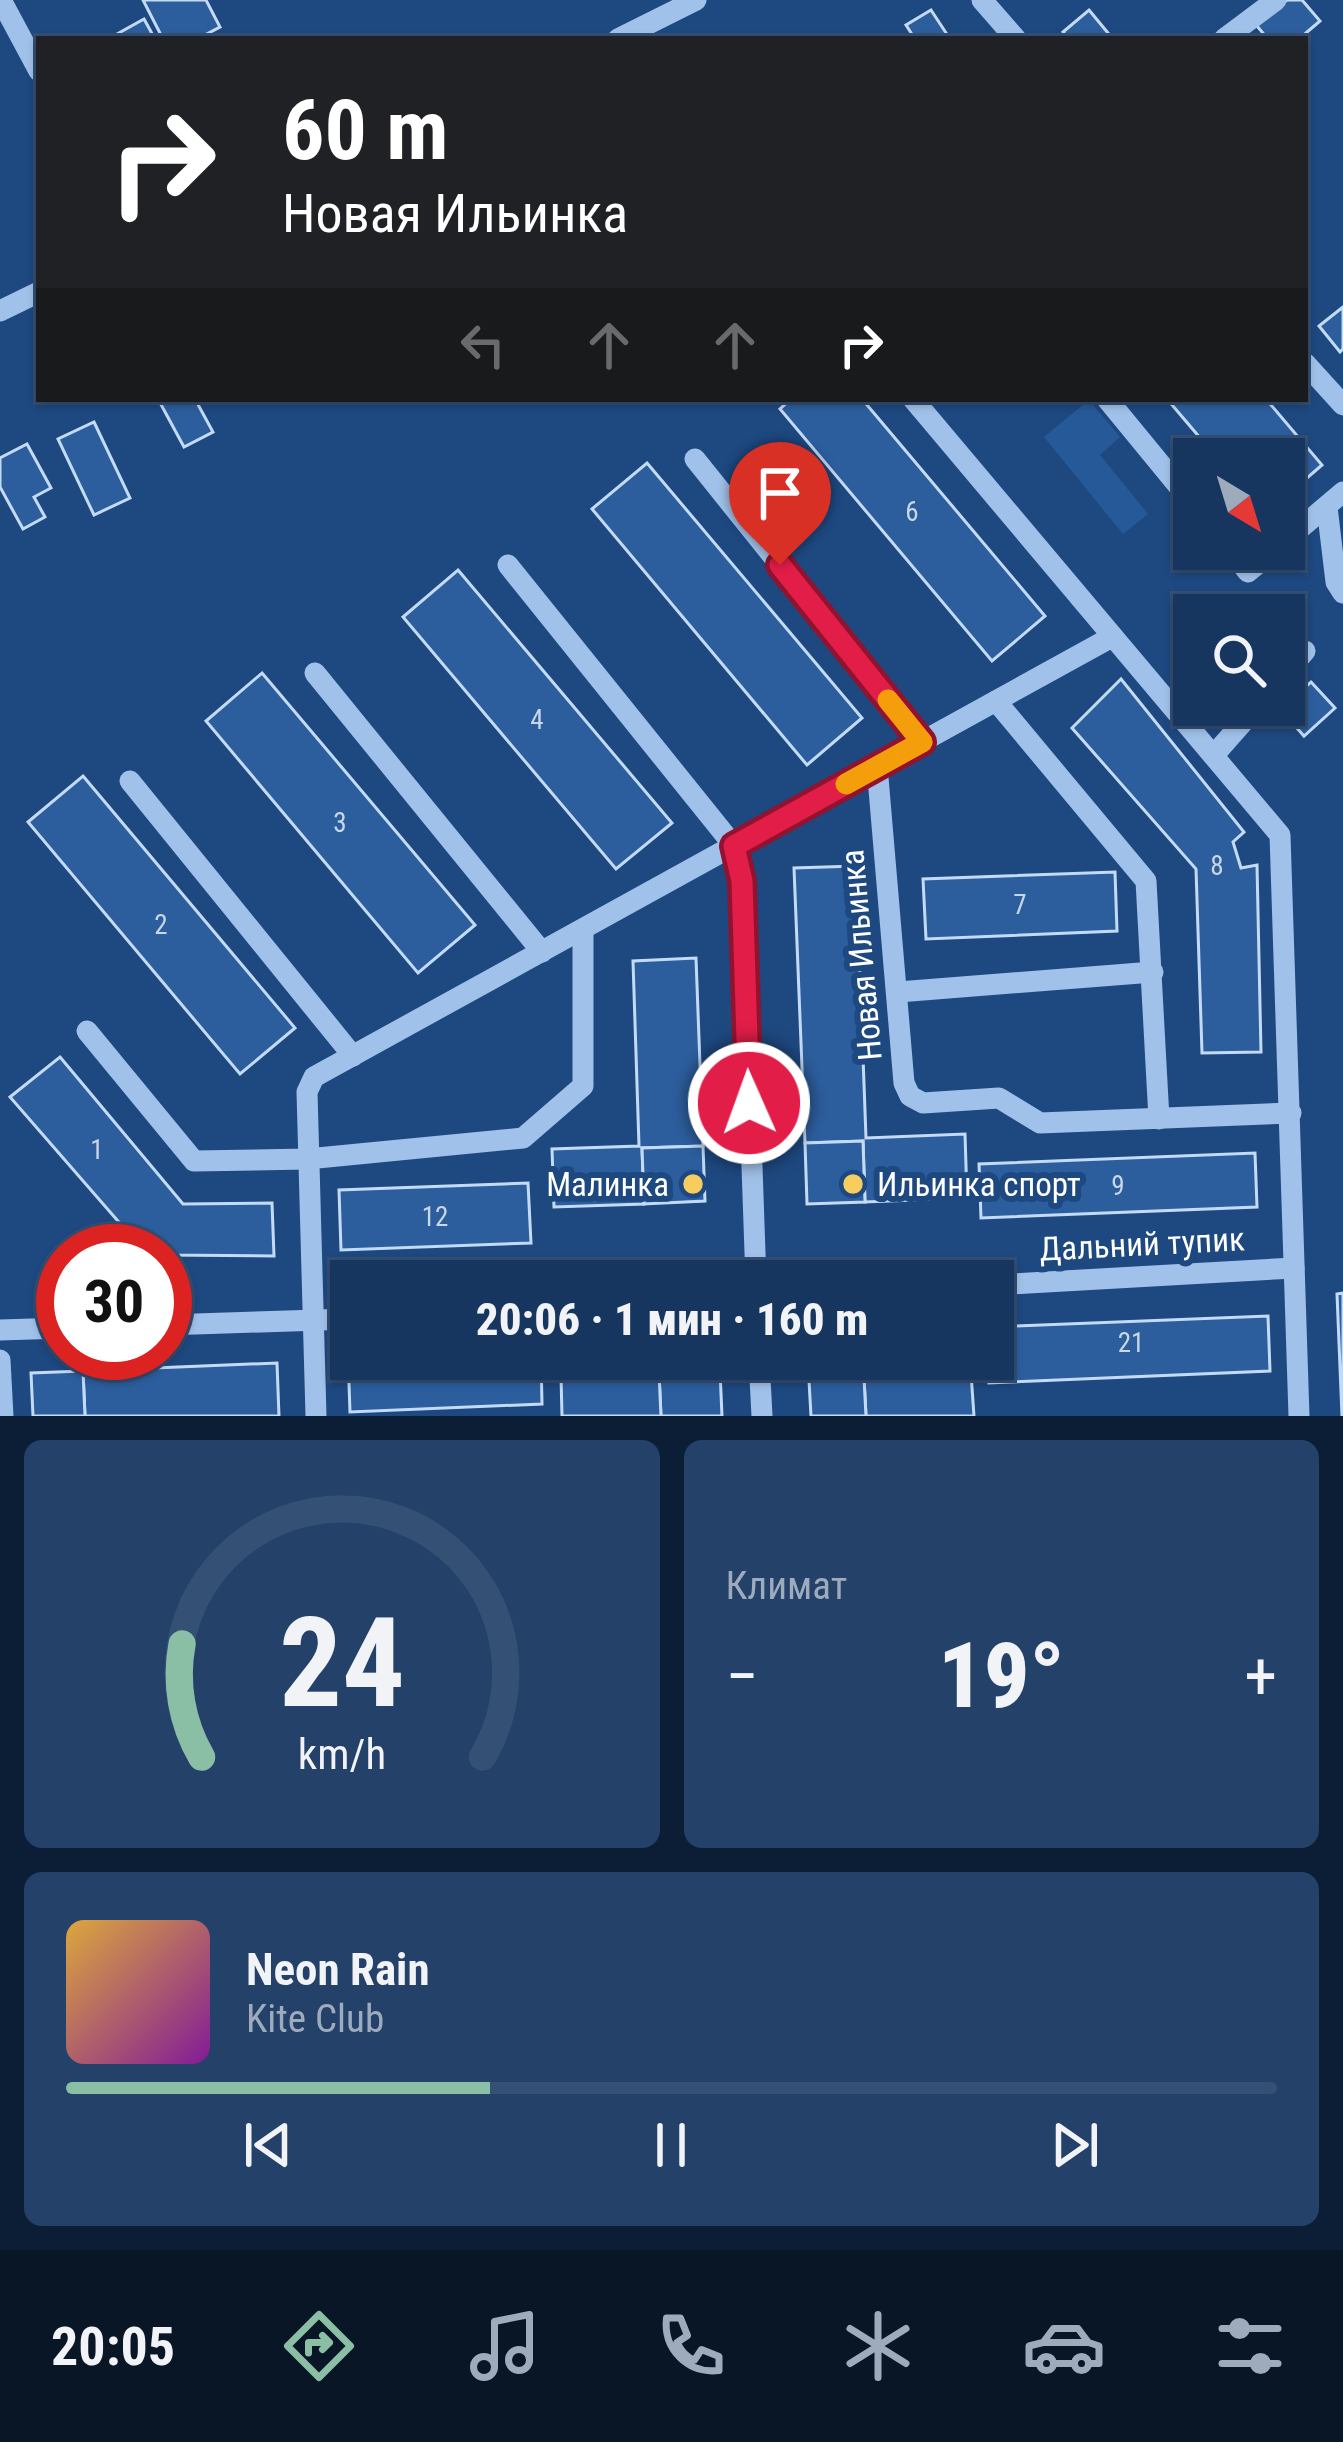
<!DOCTYPE html>
<html lang="ru">
<meta charset="utf-8">
<style>
:root{--surface:#163660;--page:#234169;--text:#f1f3f6;--muted:#9eabbd;--line:#355075;--accent:#8abfa5}
body{margin:0;font-family:"Roboto Condensed",sans-serif;background:var(--page);color:var(--text);height:100vh;display:flex;flex-direction:column;font-size:45px;white-space:nowrap}
*{box-sizing:border-box;margin:0}
p{font-size:39px;color:var(--muted)}
.icon{flex:none;width:66px;height:66px;fill:none;stroke:currentColor;stroke-width:2;stroke-linecap:round;stroke-linejoin:round}
.map{position:relative;height:1416px;overflow:hidden}
.sheet{display:flex;flex-direction:column;gap:24px;padding:24px;background:#0c1e35;flex:1}
.sheet>*{flex:none}
.banner{position:absolute;left:36px;top:36px;width:1272px;height:366px;border-radius:0px;box-shadow:0 3px 9px #0004,0 0 0 3px var(--line);background:#202124;color:#fff;overflow:hidden}
.needle{width:78px;rotate:142deg}
.buttons{position:absolute;left:1173px;top:438px;display:grid;gap:24px}
.buttons a{display:grid;place-items:center;width:132px;height:132px;border-radius:0px;background:var(--surface);box-shadow:0 3px 9px #0004,0 0 0 3px var(--line);font-size:60px}
.speed{position:absolute;left:36px;top:1224px;display:flex;gap:24px;font-size:60px;font-weight:700;text-align:center}
.speed>*{display:grid;place-content:center;width:156px;height:156px;border-radius:50%;background:var(--surface);box-shadow:0 3px 9px #0004,0 0 0 3px var(--line);line-height:1}
.speed .limit{border:18px solid #d22;background:#fff;color:#111}
.pin{position:absolute;display:grid;place-items:center;width:102px;height:102px;color:#fff;margin:-123px -51px;border-radius:50% 50% 50% 0;rotate:-45deg;box-shadow:0 0 12px #0007}
.pin .icon{rotate:45deg}
.me{position:absolute;width:132px;margin:-66px;rotate:358deg;stroke-linejoin:round;filter:drop-shadow(0 0 9px #0008)}
.turn{display:flex;align-items:center;gap:42px;height:252px;padding:0 48px;font-size:54px}
.turn .icon{width:156px;height:156px;stroke-width:2.5}
.turn b{display:block;font-size:84px;line-height:102px}
.lanes{display:flex;align-items:center;height:114px;padding:0 48px;background:#0003;justify-content:center;gap:60px;direction:ltr}
.lanes .off{opacity:.35}
.big{font-size:90px;font-weight:800;line-height:1.1}
.sheet .card{flex:1;display:flex;flex-direction:column;justify-content:center;gap:18px;min-width:0;padding:0 42px;border-radius:18px;background:var(--page)}
.sheet .dial{align-items:center;gap:0}
.dial svg{height:312px;overflow:visible;fill:none;stroke:var(--line);stroke-width:7;stroke-linecap:round;text-anchor:middle}
.dial text{fill:var(--text);stroke:none}
.song{display:flex;align-items:center;gap:36px}
.cover{width:144px;height:144px;border-radius:18px;background:linear-gradient(135deg,hsl(40 70% 55%),hsl(290 70% 35%))}
.played{height:12px;border-radius:6px;background:linear-gradient(90deg,var(--accent) 35%,var(--line) 35%)}
.keys{display:flex;justify-content:space-around;direction:ltr}
.heat{display:flex;justify-content:space-between;align-items:center;font-size:66px;direction:ltr}
.sheet .tiles{flex:1;display:grid;gap:24px;grid-template-columns:1fr 1fr}
.card:last-child{grid-column:span 2}
.trip{position:absolute;left:330px;top:1260px;width:684px;height:120px;border-radius:0px;background:var(--surface);box-shadow:0 3px 9px #0004,0 0 0 3px var(--line);font-weight:800;line-height:120px;text-align:center}
.menu{display:flex;height:192px;justify-content:space-around;align-items:center;background:#091626;color:var(--muted)}
.menu .icon{width:84px;height:84px}
.menu .active{color:var(--accent)}
.menu b{font-size:54px;color:var(--text)}
.map>svg:first-child{display:block}
</style>
<div class="map">
<svg width="1343" height="1416" viewBox="0 0 1343 1416">
<rect width="100%" height="100%" fill="#1d4880"/>
<polygon fill="#265998" points="1089,400 1120,437 1100,455 1148,514 1123,534 1044,437"/>
<g fill="#2c5e9e" stroke="#c4dbf7" stroke-width="3">
<polygon points="143,0 206,0 220,27 197,39 163,39"/>
<polygon points="1287,0 1302,0 1320,21 1299,39 1268,39 1256,25"/>
<polygon points="931,10 950,39 915,39 906,25"/>
<polygon points="1089,10 1113,39 1069,39 1063,32"/>
<polygon points="144,19 155,39 108,39"/>
<polygon points="1343,307 1343,349 1340,352 1319,326"/>
<polygon points="158,399 195,399 213,432 184,447"/>
<polygon points="791,399 862,399 1045,616 992,661 780,409"/>
<polygon points="1167,399 1266,399 1322,465 1284,498 1284,459 1218,459"/>
<polygon points="94,422 130,498 94,515 58,439"/>
<polygon points="27,444 51,488 34,497 45,517 23,529 0,487 0,458"/>
<polygon points="647,463 862,718 807,765 592,509"/>
<polygon points="458,570 672,823 616,869 403,617"/>
<polygon points="262,673 475,925 418,973 206,721"/>
<polygon points="1121,679 1244,832 1233,842 1241,868 1257,865 1261,1052 1202,1053 1196,869 1072,728"/>
<polygon points="1311,682 1335,708 1304,736 1280,709"/>
<polygon points="83,776 295,1028 240,1074 28,822"/>
<polygon points="856,866 866,1138 965,1134 967,1198 865,1202 863,1141 805,1143 794,868"/>
<polygon points="1115,872 1117,931 926,939 923,879"/>
<polygon points="696,958 703,1146 642,1148 644,1204 554,1207 552,1149 639,1146 633,961"/>
<polygon points="60,1057 183,1204 272,1203 274,1256 165,1255 165,1251 144,1251 10,1097"/>
<polygon points="863,1141 865,1202 807,1204 805,1143"/>
<polygon points="703,1146 705,1201 644,1204 642,1148"/>
<polygon points="1255,1153 1257,1207 981,1218 979,1164"/>
<polygon points="528,1183 531,1243 341,1250 339,1190"/>
<polygon points="1343,1293 1343,1416 1342,1416 1337,1294"/>
<polygon points="1268,1316 1270,1371 989,1383 993,1327"/>
<polygon points="348,1356 541,1359 542,1404 350,1412"/>
<polygon points="863,1359 970,1359 974,1416 866,1416"/>
<polygon points="863,1359 866,1416 811,1416 808,1363"/>
<polygon points="277,1363 279,1416 85,1416 83,1371"/>
<polygon points="83,1371 85,1416 33,1416 31,1373"/>
<polygon points="720,1371 722,1416 661,1416 659,1373"/>
<polygon points="659,1373 661,1416 562,1416 561,1376"/>
</g>
<g fill="none" stroke-linecap="round" stroke-linejoin="round">
<g stroke="#a0c1e9" stroke-width="21">
<polyline points="1,0 39,71"/>
<polyline points="982,0 1016,39"/>
<polyline points="618,39 696,0"/>
<polyline points="1224,39 1276,0"/>
<polyline points="0,311 39,292"/>
<polyline points="1305,363 1343,405"/>
<polyline points="913,399 1280,835 1299,1416"/>
<polyline points="1107,399 1194,505"/>
<polyline points="695,459 922,742"/>
<polyline points="1327,507 1336,582 1343,593"/>
<polyline points="1284,542 1343,492"/>
<polyline points="1230,549 1248,572 1276,549"/>
<polyline points="508,565 734,846 742,881 756,1281"/>
<polyline points="315,673 542,952"/>
<polyline points="1284,675 1305,651"/>
<polyline points="996,701 1146,881 1159,1119"/>
<polyline points="1214,755 1258,705"/>
<polyline points="877,766 904,1083 910,1096 923,1103 999,1098 1040,1123 1291,1113"/>
<polyline points="130,781 353,1056"/>
<polyline points="898,992 1153,972"/>
<polyline points="87,1031 194,1161 307,1159 523,1138 583,1086 583,929"/>
<polyline points="993,1285 1294,1268"/>
<polyline points="165,1325 351,1319"/>
<polyline points="0,1330 63,1328"/>
<polyline points="759,1359 762,1416"/>
<polyline points="0,1360 3,1416"/>
<polyline points="316,1416 307,1092 314,1077 1110,638"/>
</g>
</g>
<g fill="none" stroke-linecap="round" stroke-linejoin="round">
<defs>
<polyline id="route" points="749,1103 742,881 734,846 922,742 780,565"/>
</defs>
<use href="#route" stroke="#92132f" stroke-width="30"/>
<use href="#route" stroke="#e11d48" stroke-width="21"/>
<polyline stroke="#f59e0b" stroke-width="21" points="846,784 922,742 888,700"/>
</g>
<g fill="#f9cc5e" stroke="#1d4880" stroke-width="4.5">
<circle cx="693" cy="1184" r="12"/>
<circle cx="853" cy="1184" r="12"/>
</g>
<g text-anchor="middle" dominant-baseline="central" stroke-width="12" stroke-linejoin="round" paint-order="stroke">
<g font-size="27" fill="#cad7e7">
<text x="912" y="512">6</text>
<text x="537" y="720">4</text>
<text x="340" y="823">3</text>
<text x="1217" y="866">8</text>
<text x="1020" y="905">7</text>
<text x="161" y="925">2</text>
<text x="97" y="1150">1</text>
<text x="1118" y="1186">9</text>
<text x="435" y="1217">12</text>
<text x="1131" y="1343">21</text>
</g>
<g font-size="33" fill="#fff" stroke="#1d4880">
<text transform="translate(861 955) rotate(-95)">Новая Ильинка</text>
<text transform="translate(1142 1244) rotate(-3)">Дальний тупик</text>
</g>
<g font-size="33" fill="#fff" stroke="#1d4880" text-anchor="end">
<text x="669" y="1184">Малинка</text>
<text x="877" y="1184" text-anchor="start">Ильинка спорт</text>
</g>
</g>
</svg>
<div class="buttons">
<a><svg class="needle" viewBox="-14 -14 28 28"><path d="M0-13l5 13h-10z" fill="#e53935"/><path d="M0 13l5-13h-10z" fill="#9eabbd"/></svg></a>
<a><svg class="icon" aria-label="search" viewBox="0 0 24 24"><circle cx="10" cy="10" r="6"/><path d="M15 15l6 6"/></svg></a>
</div>
<div class="speed"><div class="limit">30</div></div>
<div class="pin" style="left:780px;top:565px;background:#d93025"><svg class="icon" aria-label="arrive" viewBox="0 0 24 24"><path d="M6 21V4h12l-3 4 3 4H6"/></svg></div>
<svg class="me" style="left:749px;top:1103px" viewBox="-20 -20 40 40"><circle r="17" fill="#e11d48" stroke="#fff" stroke-width="3"/><path d="M0-11L8 9 0 5-8 9z" fill="#fff"/></svg>
<div class="trip">20:06 · 1 мин · 160 m</div>
<div class="banner">
<div class="turn"><svg class="icon" aria-label="right" viewBox="0 0 24 24"><path d="M7 20v-9h11M14 6l5 5-5 5"/></svg><div><b>60 m</b>Новая Ильинка</div></div>
<div class="lanes"><svg class="icon off" aria-label="left" viewBox="0 0 24 24"><path d="M17 20v-9H6M10 6l-5 5 5 5"/></svg><svg class="icon off" aria-label="ahead" viewBox="0 0 24 24"><path d="M12 20V5M6 11l6-6 6 6"/></svg><svg class="icon off" aria-label="ahead" viewBox="0 0 24 24"><path d="M12 20V5M6 11l6-6 6 6"/></svg><svg class="icon" aria-label="right" viewBox="0 0 24 24"><path d="M7 20v-9h11M14 6l5 5-5 5"/></svg></div>
</div>
</div>
<section class="sheet">
<div class="tiles">
<div class="card dial"><svg viewBox="0 0 100 80">
<path d="M14 69A42 42 0 1 1 86 69"/>
<path d="M14 69A42 42 0 0 1 9 40" stroke="#8abfa5"/>
<text x="50" y="56" font-size="32" font-weight="700">24</text>
<text x="50" y="72" font-size="11">km/h</text>
</svg></div>
<div class="card"><p>Климат</p>
<div class="heat"><a>−</a><b class="big">19°</b><a>+</a></div>
</div>
<div class="card">
<div class="song"><i class="cover"></i><div><b>Neon Rain</b><p>Kite Club</p></div></div>
<div class="played"></div>
<div class="keys"><svg class="icon" aria-label="previous" viewBox="0 0 24 24"><path d="M18 5L8 12l10 7zM5 5v14"/></svg><svg class="icon" aria-label="pause" viewBox="0 0 24 24"><path d="M8 5v14M16 5v14"/></svg><svg class="icon" aria-label="next" viewBox="0 0 24 24"><path d="M6 5l10 7-10 7zM19 5v14"/></svg></div>
</div>
</div>
</section>
<nav class="menu">
<b>20:05</b>
<svg class="icon active" aria-label="directions" viewBox="0 0 24 24"><path d="M12 3l9 9-9 9-9-9zM9 14v-3h6M13 9l2 2-2 2"/></svg>
<svg class="icon" aria-label="music" viewBox="0 0 24 24"><path d="M9 18V5l10-2v13"/><circle cx="6" cy="18" r="3"/><circle cx="16" cy="16" r="3"/></svg>
<svg class="icon" aria-label="phone" viewBox="0 0 24 24"><path d="M5 4h4l2 5-3 2q2 4 5 5l2-3 5 2v4C11 20 4 13 5 4z"/></svg>
<svg class="icon" aria-label="climate" viewBox="0 0 24 24"><path d="M12 3v18M4 7l16 10M4 17L20 7"/></svg>
<svg class="icon" aria-label="car" viewBox="0 0 24 24"><path d="M5 17H2v-5l4-1 3-4h7l3 4 3 1v5h-3M9 17h6M6 11h13"/><circle cx="7" cy="17" r="2"/><circle cx="17" cy="17" r="2"/></svg>
<svg class="icon" aria-label="filters" viewBox="0 0 24 24"><path d="M4 7h16M4 17h16"/><circle cx="9" cy="7" r="2"/><circle cx="15" cy="17" r="2"/></svg>
</nav>
